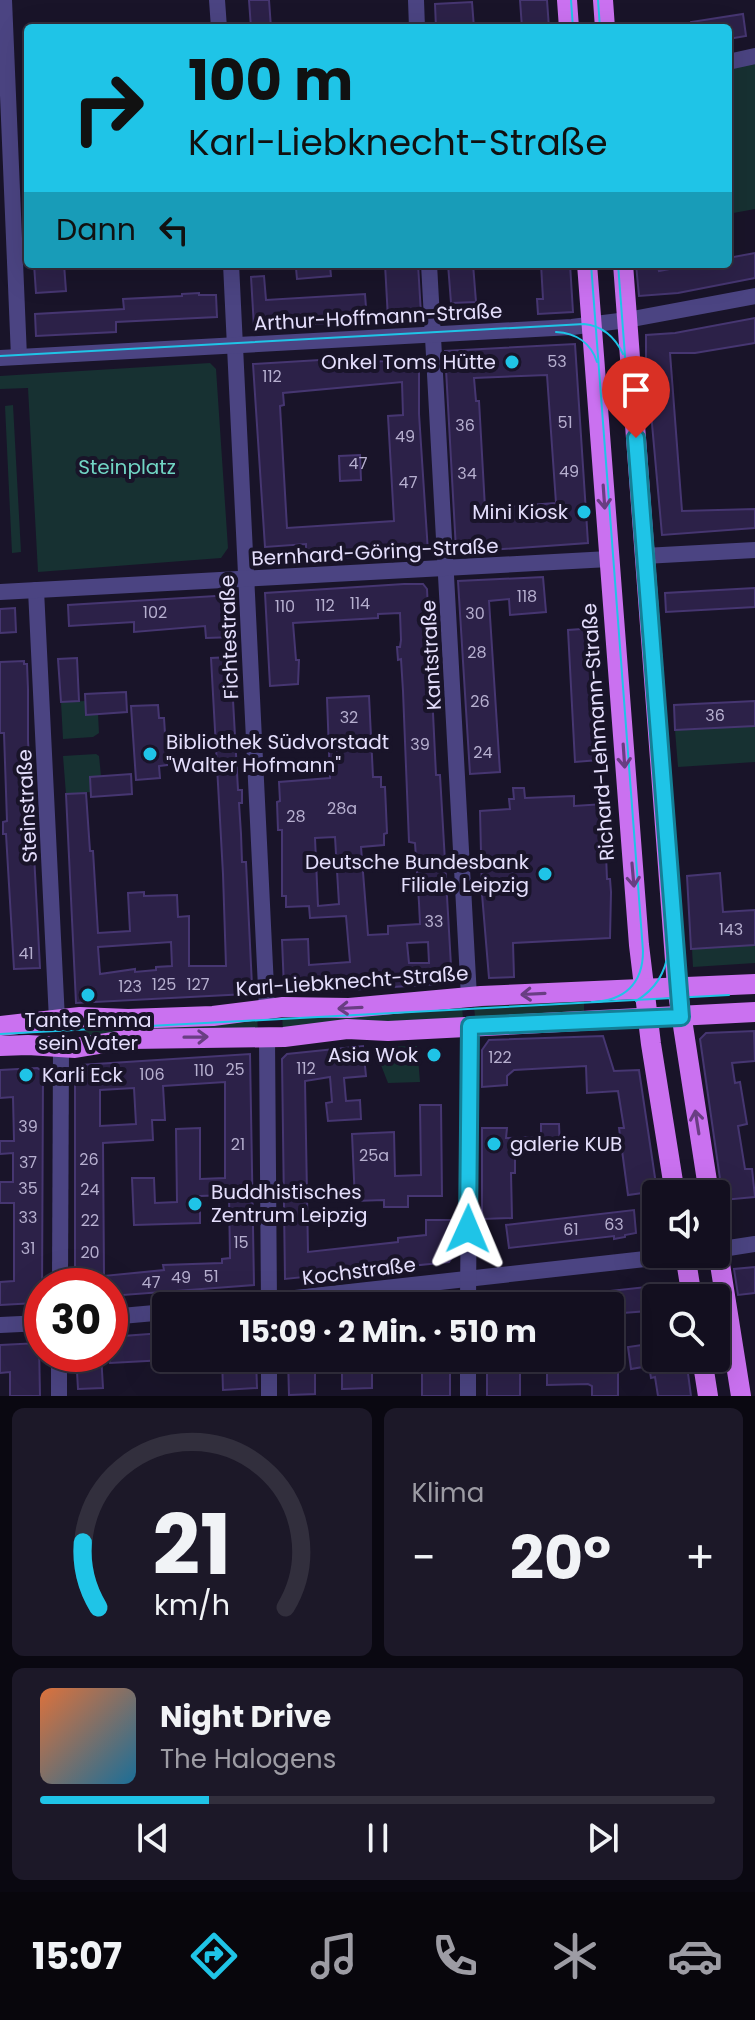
<!DOCTYPE html>
<html lang="de">
<meta charset="utf-8">
<style>
:root{--surface:#130f1f;--page:#1c1828;--text:#f1f3f6;--muted:#9d9ca4;--line:#322f3d;--accent:#1fc4e7}
body{margin:0;font-family:Poppins,sans-serif;background:var(--page);color:var(--text);height:100vh;display:flex;flex-direction:column;font-size:30px;white-space:nowrap}
*{box-sizing:border-box;margin:0}
p{font-size:26px;color:var(--muted)}
.icon{flex:none;width:44px;height:44px;fill:none;stroke:currentColor;stroke-width:2;stroke-linecap:round;stroke-linejoin:round}
.map{position:relative;height:1396px;overflow:hidden}
.drawer{display:flex;flex-direction:column;gap:12px;padding:12px;background:#0a0811;flex:1}
.drawer>*{flex:none}
.banner{position:absolute;left:24px;top:24px;width:708px;height:244px;border-radius:8px;box-shadow:0 8px 32px #0002,0 0 0 2px var(--line);background:#1fc4e7;color:#111;overflow:hidden}
.fabs{position:absolute;left:642px;top:1180px;display:grid;gap:16px}
.fabs a{display:grid;place-items:center;width:88px;height:88px;border-radius:8px;background:var(--surface);box-shadow:0 8px 32px #0002,0 0 0 2px var(--line);font-size:40px}
.speed{position:absolute;left:24px;top:1268px;display:flex;gap:16px;font-size:40px;font-weight:700;text-align:center}
.speed>*{display:grid;place-content:center;width:104px;height:104px;border-radius:50%;background:var(--surface);box-shadow:0 8px 32px #0002,0 0 0 2px var(--line);line-height:1}
.speed .limit{border:12px solid #d22;background:#fff;color:#111}
.pin{position:absolute;display:grid;place-items:center;width:68px;height:68px;color:#fff;margin:-82px -34px;border-radius:50% 50% 50% 0;rotate:-45deg;box-shadow:0 0 8px #0007}
.pin .icon{rotate:45deg}
.me{position:absolute;width:88px;margin:-44px;rotate:1deg;stroke-linejoin:round;filter:drop-shadow(0 0 6px #0008)}
.turn{display:flex;align-items:center;gap:28px;height:168px;padding:0 32px;font-size:36px}
.turn .icon{width:104px;height:104px;stroke-width:2.5}
.turn b{display:block;font-size:56px;line-height:68px}
.then{display:flex;align-items:center;height:76px;padding:0 32px;background:#0003;gap:16px;font-size:30px}
.big{font-size:60px;font-weight:700;line-height:1.1}
.drawer .widget{flex:1;display:flex;flex-direction:column;justify-content:center;gap:12px;min-width:0;padding:0 28px;border-radius:12px;background:var(--page)}
.drawer .dial{align-items:center;gap:0}
.dial svg{height:208px;overflow:visible;fill:none;stroke:var(--line);stroke-width:7;stroke-linecap:round;text-anchor:middle}
.dial text{fill:var(--text);stroke:none}
.song{display:flex;align-items:center;gap:24px}
.cover{width:96px;height:96px;border-radius:12px;background:linear-gradient(135deg,hsl(20 70% 55%),hsl(200 70% 35%))}
.played{height:8px;border-radius:4px;background:linear-gradient(90deg,var(--accent) 25%,var(--line) 25%)}
.keys{display:flex;justify-content:space-around;direction:ltr}
.heat{display:flex;justify-content:space-between;align-items:center;font-size:44px;direction:ltr}
.drawer .tiles{flex:1;display:grid;gap:12px;grid-template-columns:1fr 1fr}
.widget:last-child{grid-column:span 2}
.trip{position:absolute;left:152px;top:1292px;width:472px;height:80px;border-radius:8px;background:var(--surface);box-shadow:0 8px 32px #0002,0 0 0 2px var(--line);font-weight:700;line-height:80px;text-align:center}
.tabs{display:flex;height:128px;justify-content:space-around;align-items:center;background:#08060c;color:var(--muted)}
.tabs .icon{width:56px;height:56px}
.tabs .active{color:var(--accent)}
.tabs b{font-size:36px;color:var(--text)}
.map>svg:first-child{display:block}
</style>
<div class="map">
<svg width="755" height="1396" viewBox="0 0 755 1396">
<rect width="100%" height="100%" fill="#191429"/>
<g fill="#173132">
<polygon points="755,61 755,209 728,214 728,66"/>
<polygon points="210,363 216,369 228,548 221,558 38,572 28,388 0,389 0,376"/>
<polygon points="13,405 21,552 12,553 5,406"/>
<polygon points="86,701 98,714 99,733 93,737 63,739 61,702"/>
<polygon points="755,726 755,762 678,767 675,730"/>
<polygon points="96,754 99,756 101,776 90,777 91,792 66,794 63,756"/>
<polygon points="755,945 755,963 693,967 692,949"/>
<polygon points="584,1000 584,1012 475,1017 474,1006"/>
<polygon points="462,1007 463,1018 283,1033 282,1011"/>
<polygon points="257,1012 258,1035 86,1039 85,1027"/>
<polygon points="417,1046 420,1082 388,1083 374,1047"/>
</g>
<g fill="#2c2148" stroke="#463671" stroke-width="2" fill-rule="evenodd">
<polygon points="249,0 269,0 271,28 251,28"/>
<polygon points="520,0 547,0 549,28 522,28"/>
<polygon points="472,2 474,28 436,28 435,4"/>
<polygon points="743,14 746,36 728,39 728,28 691,28 691,22"/>
<polygon points="755,253 755,278 678,293 639,296 636,264 657,264 659,271 695,264 728,264 728,258"/>
<polygon points="34,264 64,264 66,291 36,293"/>
<polygon points="385,264 418,264 421,314 417,317 388,319"/>
<polygon points="448,264 473,264 476,302 451,303"/>
<polygon points="541,264 570,264 573,312 538,314 537,299 543,299"/>
<polygon points="330,266 331,276 297,279 296,268"/>
<polygon points="264,276 266,300 365,294 367,321 254,327 251,277"/>
<polygon points="199,293 199,295 216,295 217,317 116,322 116,332 36,336 35,314 124,309 123,299 182,296 182,294"/>
<polygon points="755,318 755,343 695,353 670,353 682,511 755,509 755,528 662,535 646,357 646,335 675,333"/>
<path d="M 575,344 L 588,543 L 475,551 L 456,550 L 445,351 ZM 547,375 L 556,503 L 485,508 L 479,401 L 476,401 L 474,378 Z"/>
<path d="M 336,359 L 337,364 L 419,359 L 419,414 L 428,552 L 306,560 L 306,544 L 265,547 L 253,364 ZM 402,382 L 403,415 L 388,416 L 394,521 L 287,528 L 280,406 L 284,405 L 283,393 Z"/>
<polygon points="360,455 361,480 340,481 339,456"/>
<polygon points="543,577 546,612 510,615 509,599 489,601 500,772 470,774 458,581"/>
<path d="M 404,584 L 423,584 L 427,589 L 436,775 L 440,775 L 452,983 L 289,994 L 284,988 L 282,940 L 308,939 L 309,965 L 350,962 L 346,916 L 310,918 L 309,906 L 286,907 L 286,896 L 282,896 L 282,830 L 278,830 L 277,802 L 280,801 L 279,782 L 330,778 L 327,698 L 369,696 L 373,777 L 381,777 L 381,787 L 385,787 L 387,833 L 384,834 L 384,845 L 361,847 L 368,935 L 388,934 L 388,926 L 420,924 L 419,903 L 415,843 L 409,842 L 403,691 L 401,659 L 398,660 L 397,647 L 400,647 L 401,640 L 400,613 L 378,614 L 378,618 L 293,623 L 296,660 L 299,660 L 298,684 L 270,686 L 265,593 ZM 335,837 L 339,904 L 318,906 L 315,838 ZM 428,942 L 429,963 L 409,963 L 407,943 Z"/>
<polygon points="755,588 755,607 666,612 665,593"/>
<polygon points="232,595 235,606 235,637 206,638 205,626 134,632 134,622 69,626 68,605"/>
<polygon points="15,608 16,632 0,633 0,609"/>
<polygon points="596,628 599,667 592,667 599,760 575,762 568,630"/>
<path d="M 230,657 L 232,686 L 236,686 L 237,699 L 233,700 L 238,790 L 242,790 L 242,803 L 239,803 L 241,834 L 242,862 L 246,862 L 252,986 L 247,994 L 76,1003 L 66,794 L 86,793 L 90,851 L 93,851 L 98,933 L 130,931 L 128,893 L 144,892 L 144,896 L 177,895 L 178,917 L 189,916 L 189,966 L 226,966 L 223,874 L 211,658 ZM 171,942 L 172,966 L 156,967 L 156,970 L 135,972 L 135,969 L 100,974 L 98,947 Z"/>
<polygon points="77,658 79,701 61,702 58,659"/>
<polygon points="24,661 24,664 27,664 28,689 28,740 40,968 14,969 6,834 3,834 3,822 7,821 4,733 0,733 0,662"/>
<polygon points="126,692 127,712 86,715 85,694"/>
<polygon points="755,701 755,726 675,730 674,705"/>
<polygon points="158,705 159,718 164,718 167,765 159,766 160,778 136,780 131,706"/>
<polygon points="131,774 132,794 91,797 90,777"/>
<polygon points="513,788 524,788 525,798 574,796 574,806 604,804 607,879 610,879 611,892 610,938 513,943 514,977 489,978 482,894 480,811 510,809 509,799 514,799"/>
<polygon points="720,873 723,912 755,910 755,945 691,949 687,876"/>
<polygon points="754,1031 755,1061 732,1063 735,1083 740,1082 747,1124 738,1126 745,1169 752,1169 755,1197 723,1200 700,1039 706,1033"/>
<polygon points="603,1036 614,1071 639,1070 657,1191 628,1195 619,1128 624,1128 618,1091 587,1093 586,1066 514,1070 507,1076 507,1085 482,1087 482,1050 489,1040"/>
<polygon points="363,1046 366,1076 344,1078 346,1101 360,1100 361,1119 328,1121 326,1103 332,1102 330,1077 305,1081 308,1252 398,1242 398,1238 426,1235 426,1220 453,1220 453,1256 449,1262 285,1279 282,1059 287,1054"/>
<path d="M 250,1054 L 254,1285 L 110,1296 L 110,1286 L 75,1286 L 75,1072 L 80,1065 ZM 225,1082 L 225,1178 L 200,1179 L 200,1128 L 176,1129 L 177,1202 L 155,1203 L 154,1178 L 132,1178 L 134,1225 L 200,1223 L 200,1196 L 229,1195 L 230,1258 L 222,1259 L 222,1263 L 163,1265 L 164,1270 L 104,1276 L 103,1143 L 153,1140 L 152,1120 L 165,1120 L 163,1086 ZM 134,1088 L 136,1124 L 100,1126 L 100,1090 Z"/>
<polygon points="37,1068 43,1071 42,1299 36,1303 0,1305 0,1282 14,1281 14,1203 0,1203 0,1182 13,1182 13,1153 0,1154 0,1141 14,1141 13,1097 0,1098 0,1070"/>
<polygon points="420,1105 441,1105 442,1196 408,1196 408,1207 384,1207 384,1200 355,1201 352,1134 394,1132 395,1176 421,1175"/>
<polygon points="541,1124 559,1124 560,1150 515,1150 515,1173 511,1173 512,1218 482,1219 482,1128 507,1128 506,1138 541,1137"/>
<polygon points="634,1210 636,1233 625,1235 625,1237 614,1239 614,1236 509,1248 506,1225"/>
<polygon points="755,1267 755,1293 738,1295 734,1269"/>
<polygon points="646,1287 648,1311 610,1314 610,1306 537,1306 537,1299"/>
<polygon points="162,1333 165,1360 110,1363 110,1337"/>
<polygon points="39,1343 40,1396 10,1396 10,1372 0,1373 0,1345"/>
<polygon points="656,1343 656,1358 686,1358 691,1396 658,1396 655,1377 651,1378 649,1366 631,1369 628,1347"/>
<polygon points="76,1354 101,1354 103,1388 78,1389"/>
<polygon points="222,1358 256,1358 257,1388 223,1390"/>
<polygon points="288,1358 315,1358 315,1394 289,1395"/>
<rect x="422" y="1358" width="28" height="38"/>
<rect x="487" y="1358" width="33" height="38"/>
<polygon points="547,1358 569,1358 569,1368 618,1368 618,1396 592,1396 592,1386 588,1384 547,1385"/>
<polygon points="372,1365 372,1388 342,1389 342,1366"/>
</g>
<g fill="none" stroke-linecap="round" stroke-linejoin="round">
<g stroke="#4b4482" stroke-width="16">
<polyline points="4,0 19,357"/>
<polyline points="217,0 219,28"/>
<polyline points="416,0 417,28"/>
<polyline points="728,62 755,56"/>
<polyline points="231,264 267,1008"/>
<polyline points="429,264 469,997"/>
<polyline points="0,358 572,327 627,320 755,296"/>
<polyline points="644,556 755,550"/>
<polyline points="36,590 57,1020"/>
<polyline points="0,592 609,559"/>
<polyline points="267,1037 269,1306"/>
<polyline points="716,1250 755,1244"/>
<polyline points="60,1286 61,1048"/>
<polyline points="224,1306 690,1254"/>
<polyline points="468,1306 470,1026"/>
<polyline points="110,1317 166,1312"/>
<polyline points="0,1325 42,1323"/>
<polyline points="59,1354 59,1396"/>
<polyline points="269,1358 269,1396"/>
<polyline points="468,1358 468,1396"/>
</g>
<g stroke="#ca71f0" stroke-width="20">
<polyline points="567,0 569,28"/>
<polyline points="603,0 605,28"/>
<polyline points="587,264 639,945 651,1044 675,1194"/>
<polyline points="623,264 677,987 709,1194"/>
<polyline points="0,1026 80,1017 128,1019 213,1016 283,1007 349,1008 481,996 755,984"/>
<polyline points="0,1046 28,1045 75,1048 130,1039 284,1037 347,1029 388,1031 755,1012"/>
<polyline points="716,1239 741,1396"/>
<polyline points="685,1254 692,1298"/>
<polyline points="702,1358 708,1396"/>
</g>
<g stroke="#1fc4e7" stroke-width="2">
<polyline points="571,0 573,28"/>
<polyline points="598,0 600,28"/>
<path d="M 591,264 L 643,951 C 643,984 624,1001 592,1002"/>
<polyline points="618,264 669,934 671,955 676,970"/>
<path d="M 556,332 C 576,333 591,343 597,362"/>
<path d="M 0,356 L 584,324 C 603,326 615,337 623,354"/>
<path d="M 636,1001 C 656,989 665,973 669,950"/>
<polyline points="0,1034 729,995"/>
</g>
</g>
<defs><path id="oneway-shaft" d="M-6 0H5M1.5-3L5.5 0L1.5 3" fill="none" stroke-width="1.6" stroke-linecap="round" stroke-linejoin="round" transform="scale(2)"/></defs>
<g stroke="#693e83">
<use href="#oneway-shaft" transform="translate(604 497) rotate(86)"/>
<use href="#oneway-shaft" transform="translate(624 756) rotate(86)"/>
<use href="#oneway-shaft" transform="translate(633 875) rotate(85)"/>
<use href="#oneway-shaft" transform="translate(533 994) rotate(177)"/>
<use href="#oneway-shaft" transform="translate(350 1008) rotate(177)"/>
<use href="#oneway-shaft" transform="translate(196 1037) rotate(-1)"/>
<use href="#oneway-shaft" transform="translate(697 1122) rotate(-99)"/>
</g>
<g fill="none" stroke-linecap="round" stroke-linejoin="round">
<defs>
<polyline id="route" points="468,1229 470,1026 681,1017 636,438"/>
</defs>
<use href="#route" stroke="#147f96" stroke-width="20"/>
<use href="#route" stroke="#1fc4e7" stroke-width="14"/>
</g>
<g fill="#1fc4e7" stroke="#191429" stroke-width="3">
<circle cx="512" cy="362" r="8"/>
<circle cx="584" cy="512" r="8"/>
<circle cx="150" cy="754" r="8"/>
<circle cx="545" cy="874" r="8"/>
<circle cx="88" cy="995" r="8"/>
<circle cx="434" cy="1055" r="8"/>
<circle cx="26" cy="1075" r="8"/>
<circle cx="494" cy="1144" r="8"/>
<circle cx="195" cy="1204" r="8"/>
</g>
<g text-anchor="middle" dominant-baseline="central" stroke-width="8" stroke-linejoin="round" paint-order="stroke">
<g font-size="16" fill="#b6afcf">
<text x="557" y="361">53</text>
<text x="272" y="376">112</text>
<text x="565" y="422">51</text>
<text x="465" y="425">36</text>
<text x="405" y="436">49</text>
<text x="358" y="463">47</text>
<text x="569" y="471">49</text>
<text x="467" y="473">34</text>
<text x="408" y="482">47</text>
<text x="527" y="596">118</text>
<text x="360" y="603">114</text>
<text x="325" y="605">112</text>
<text x="285" y="606">110</text>
<text x="155" y="612">102</text>
<text x="475" y="613">30</text>
<text x="477" y="652">28</text>
<text x="480" y="701">26</text>
<text x="715" y="715">36</text>
<text x="349" y="717">32</text>
<text x="420" y="744">39</text>
<text x="483" y="752">24</text>
<text x="342" y="808">28a</text>
<text x="296" y="816">28</text>
<text x="434" y="921">33</text>
<text x="731" y="929">143</text>
<text x="26" y="953">41</text>
<text x="164" y="984">125</text>
<text x="198" y="984">127</text>
<text x="130" y="986">123</text>
<text x="500" y="1057">122</text>
<text x="306" y="1068">112</text>
<text x="235" y="1069">25</text>
<text x="204" y="1070">110</text>
<text x="152" y="1074">106</text>
<text x="28" y="1126">39</text>
<text x="238" y="1144">21</text>
<text x="374" y="1155">25a</text>
<text x="89" y="1159">26</text>
<text x="28" y="1162">37</text>
<text x="28" y="1188">35</text>
<text x="90" y="1189">24</text>
<text x="28" y="1217">33</text>
<text x="90" y="1220">22</text>
<text x="614" y="1224">63</text>
<text x="571" y="1229">61</text>
<text x="241" y="1242">15</text>
<text x="28" y="1248">31</text>
<text x="90" y="1252">20</text>
<text x="211" y="1276">51</text>
<text x="181" y="1277">49</text>
<text x="151" y="1282">47</text>
</g>
<g font-size="20" fill="#e4defc" stroke="#191429">
<text transform="translate(378 317) rotate(-3)">Arthur-Hoffmann-Straße</text>
<text transform="translate(375 552) rotate(-3)">Bernhard-Göring-Straße</text>
<text transform="translate(229 637) rotate(-92)">Fichtestraße</text>
<text transform="translate(431 655) rotate(-93)">Kantstraße</text>
<text transform="translate(598 732) rotate(-94)">Richard-Lehmann-Straße</text>
<text transform="translate(27 806) rotate(-93)">Steinstraße</text>
<text transform="translate(352 981) rotate(-4)">Karl-Liebknecht-Straße</text>
<text transform="translate(359 1271) rotate(-7)">Kochstraße</text>
</g>
<g font-size="20" fill="#e4defc" stroke="#191429" text-anchor="end">
<text x="496" y="362">Onkel Toms Hütte</text>
<text x="568" y="512">Mini Kiosk</text>
<text x="166" y="742" text-anchor="start">Bibliothek Südvorstadt<tspan x="166" dy="23">"Walter Hofmann"</tspan></text>
<text x="529" y="862">Deutsche Bundesbank<tspan x="529" dy="23">Filiale Leipzig</tspan></text>
<text x="88" y="1020" text-anchor="middle">Tante Emma<tspan x="88" dy="23">sein Vater</tspan></text>
<text x="418" y="1055">Asia Wok</text>
<text x="42" y="1075" text-anchor="start">Karli Eck</text>
<text x="510" y="1144" text-anchor="start">galerie KUB</text>
<text x="211" y="1192" text-anchor="start">Buddhistisches<tspan x="211" dy="23">Zentrum Leipzig</tspan></text>
</g>
<g font-size="20" fill="#71d5c4" stroke="#191429">
<text x="127" y="467">Steinplatz</text>
</g>
</g>
</svg>
<div class="fabs">
<a><svg class="icon" aria-label="sound" viewBox="0 0 24 24"><path d="M4 9h4l5-4v14l-5-4H4zM17 9q2 3 0 6"/></svg></a>
<a><svg class="icon" aria-label="search" viewBox="0 0 24 24"><circle cx="10" cy="10" r="6"/><path d="M15 15l6 6"/></svg></a>
</div>
<div class="speed"><div class="limit">30</div></div>
<div class="pin" style="left:636px;top:438px;background:#d93025"><svg class="icon" aria-label="arrive" viewBox="0 0 24 24"><path d="M6 21V4h12l-3 4 3 4H6"/></svg></div>
<svg class="me" style="left:468px;top:1229px" viewBox="-20 -20 40 40"><path d="M0-17L14 15 0 8-14 15z" fill="#1fc4e7" stroke="#fff" stroke-width="4"/></svg>
<div class="trip">15:09 · 2 Min. · 510 m</div>
<div class="banner">
<div class="turn"><svg class="icon" aria-label="right" viewBox="0 0 24 24"><path d="M7 20v-9h11M14 6l5 5-5 5"/></svg><div><b>100 m</b>Karl-Liebknecht-Straße</div></div>
<div class="then">Dann<svg class="icon" aria-label="left" viewBox="0 0 24 24"><path d="M17 20v-9H6M10 6l-5 5 5 5"/></svg></div>
</div>
</div>
<section class="drawer">
<div class="tiles">
<div class="widget dial"><svg viewBox="0 0 100 80">
<path d="M14 69A42 42 0 1 1 86 69"/>
<path d="M14 69A42 42 0 0 1 8 44" stroke="#1fc4e7"/>
<text x="50" y="56" font-size="32" font-weight="700">21</text>
<text x="50" y="72" font-size="11">km/h</text>
</svg></div>
<div class="widget"><p>Klima</p>
<div class="heat"><a>−</a><b class="big">20°</b><a>+</a></div>
</div>
<div class="widget">
<div class="song"><i class="cover"></i><div><b>Night Drive</b><p>The Halogens</p></div></div>
<div class="played"></div>
<div class="keys"><svg class="icon" aria-label="previous" viewBox="0 0 24 24"><path d="M18 5L8 12l10 7zM5 5v14"/></svg><svg class="icon" aria-label="pause" viewBox="0 0 24 24"><path d="M8 5v14M16 5v14"/></svg><svg class="icon" aria-label="next" viewBox="0 0 24 24"><path d="M6 5l10 7-10 7zM19 5v14"/></svg></div>
</div>
</div>
</section>
<nav class="tabs">
<b>15:07</b>
<svg class="icon active" aria-label="directions" viewBox="0 0 24 24"><path d="M12 3l9 9-9 9-9-9zM9 14v-3h6M13 9l2 2-2 2"/></svg>
<svg class="icon" aria-label="music" viewBox="0 0 24 24"><path d="M9 18V5l10-2v13"/><circle cx="6" cy="18" r="3"/><circle cx="16" cy="16" r="3"/></svg>
<svg class="icon" aria-label="phone" viewBox="0 0 24 24"><path d="M5 4h4l2 5-3 2q2 4 5 5l2-3 5 2v4C11 20 4 13 5 4z"/></svg>
<svg class="icon" aria-label="climate" viewBox="0 0 24 24"><path d="M12 3v18M4 7l16 10M4 17L20 7"/></svg>
<svg class="icon" aria-label="car" viewBox="0 0 24 24"><path d="M5 17H2v-5l4-1 3-4h7l3 4 3 1v5h-3M9 17h6M6 11h13"/><circle cx="7" cy="17" r="2"/><circle cx="17" cy="17" r="2"/></svg>
</nav>
